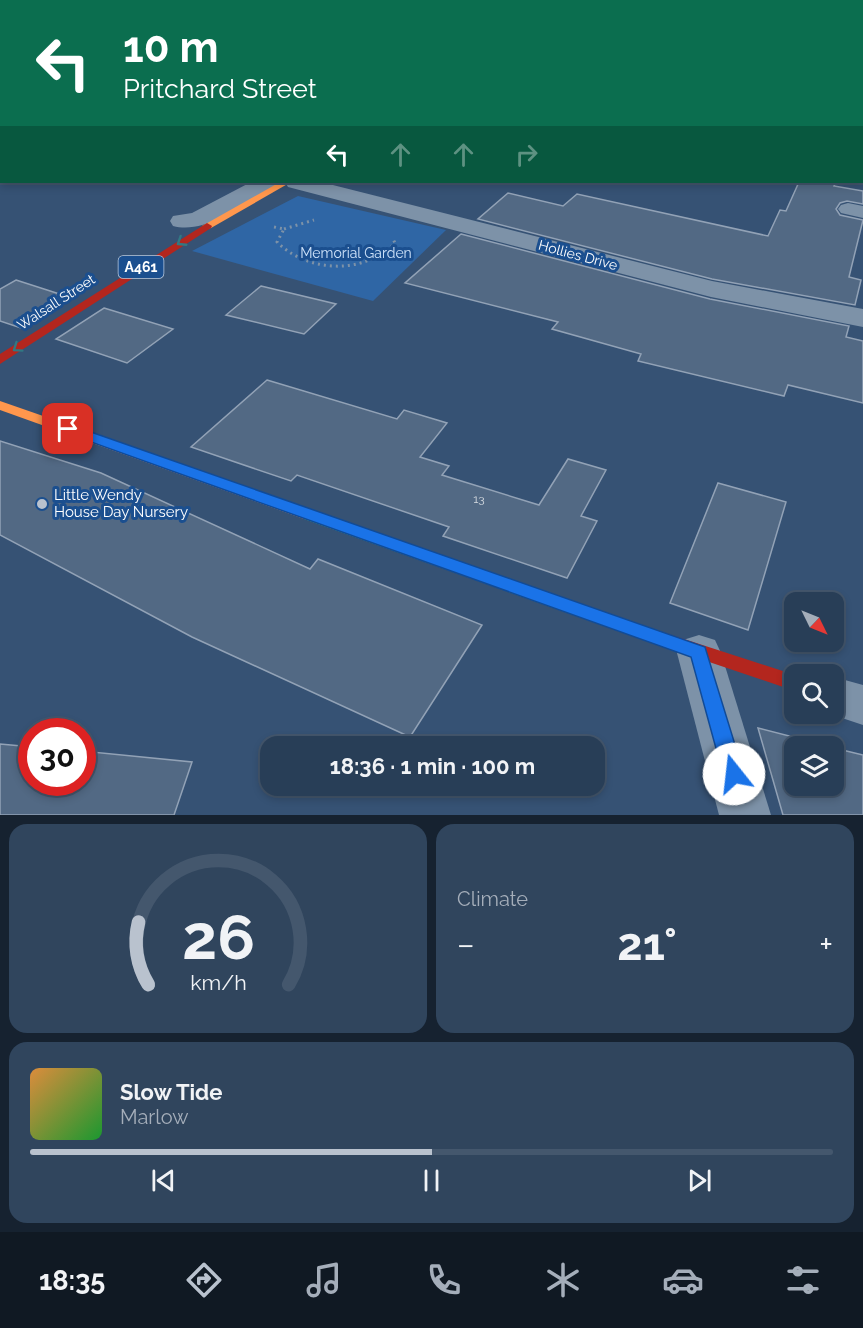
<!DOCTYPE html>
<meta charset="utf-8">
<style>
:root{--surface:#283e57;--page:#30455d;--text:#f1f3f6;--muted:#a5aeba;--line:#44576d;--accent:#b9c2ce}
body{margin:0;font-family:Raleway,sans-serif;background:var(--page);color:var(--text);height:100vh;display:flex;flex-direction:column;font-size:22px;white-space:nowrap}
*{box-sizing:border-box;margin:0}
p{font-size:20px;color:var(--muted)}
.icon{flex:none;width:33px;height:33px;fill:none;stroke:currentColor;stroke-width:2;stroke-linecap:round;stroke-linejoin:round}
.map{position:relative;height:815px;overflow:hidden}
.drawer{display:flex;flex-direction:column;gap:9px;padding:9px;background:#162230;flex:1}
.drawer>*{flex:none}
.top-card{position:absolute;left:0px;top:0px;width:864px;height:183px;box-shadow:0 3px 9px #0003,0 0 0 2px var(--line);background:#0b6e4f;color:#fff;overflow:hidden}
.needle{width:39px;rotate:133deg}
.tools{position:absolute;left:784px;top:592px;display:grid;gap:12px}
.tools a{display:grid;place-items:center;width:60px;height:60px;border-radius:12px;background:var(--surface);box-shadow:0 3px 9px #0003,0 0 0 2px var(--line);font-size:30px}
.speed{position:absolute;left:18px;top:718px;display:flex;gap:12px;font-size:30px;font-weight:700;text-align:center}
.speed>*{display:grid;place-content:center;width:78px;height:78px;border-radius:50%;background:var(--surface);box-shadow:0 3px 9px #0003,0 0 0 2px var(--line);line-height:1}
.speed .limit{border:9px solid #d22;background:#fff;color:#111}
.pin{position:absolute;display:grid;place-items:center;width:51px;height:51px;color:#fff;margin:-26px;border-radius:12px;box-shadow:0 3px 9px #0006}
.me{position:absolute;width:66px;margin:-33px;rotate:344deg;stroke-linejoin:round;filter:drop-shadow(0 0 4px #0008)}
.turn{display:flex;align-items:center;gap:21px;height:126px;padding:0 24px;font-size:27px}
.turn .icon{width:78px;height:78px;stroke-width:2.5}
.turn b{display:block;font-size:42px;line-height:51px}
.lanes{display:flex;align-items:center;height:57px;padding:0 24px;background:#0003;justify-content:center;gap:30px;direction:ltr}
.lanes .off{opacity:.35}
.big{font-size:45px;font-weight:700;line-height:1.1}
.drawer .card{flex:1;display:flex;flex-direction:column;justify-content:center;gap:9px;min-width:0;padding:0 21px;border-radius:18px;background:var(--page)}
.drawer .dial{align-items:center;gap:0}
.dial svg{height:156px;overflow:visible;fill:none;stroke:var(--line);stroke-width:7;stroke-linecap:round;text-anchor:middle}
.dial text{fill:var(--text);stroke:none}
.song{display:flex;align-items:center;gap:18px}
.cover{width:72px;height:72px;border-radius:9px;background:linear-gradient(135deg,hsl(30 70% 55%),hsl(130 70% 35%))}
.played{height:6px;border-radius:3px;background:linear-gradient(90deg,var(--accent) 50%,var(--line) 50%)}
.keys{display:flex;justify-content:space-around;direction:ltr}
.heat{display:flex;justify-content:space-between;align-items:center;font-size:33px;direction:ltr}
.drawer .tiles{flex:1;display:grid;gap:9px;grid-template-columns:1fr 1fr}
.card:last-child{grid-column:span 2}
.trip{position:absolute;left:260px;top:736px;width:345px;height:60px;border-radius:18px;background:var(--surface);box-shadow:0 3px 9px #0003,0 0 0 2px var(--line);font-weight:700;line-height:60px;text-align:center}
.tab-bar{display:flex;height:96px;justify-content:space-around;align-items:center;background:#101923;color:var(--muted)}
.tab-bar .icon{width:42px;height:42px}
.tab-bar .selected{color:var(--accent)}
.tab-bar b{font-size:27px;color:var(--text)}
.map>svg:first-child{display:block}
</style>
<div class="map">
<svg width="863" height="815" viewBox="0 0 863 815">
<rect width="100%" height="100%" fill="#365274"/>
<polygon fill="#2f66a5" points="298,196 446,230 373,301 192,251"/>
<g fill="#526984" stroke="#92a2b6" stroke-width="1.5">
<polygon points="799,182 836,182 834,186 863,191 863,204 847,201 840,203 836,209 840,215 863,220 849,277 861,280 855,305 712,279 478,219 508,193 563,206 577,194 768,236 780,210 786,211"/>
<polygon points="461,234 710,299 849,326 846,337 863,341 863,403 788,385 784,396 638,361 641,354 552,329 558,322 405,283"/>
<polygon points="16,280 72,298 24,329 0,321 0,289"/>
<polygon points="261,286 336,304 304,334 226,315"/>
<polygon points="104,308 173,329 127,363 56,339"/>
<polygon points="267,380 397,419 404,410 447,423 420,457 449,466 442,475 539,505 568,459 606,470 581,516 597,521 567,578 443,536 449,527 297,475 291,481 191,447"/>
<polygon points="0,441 101,473 310,569 318,559 482,625 410,737 192,637 0,535"/>
<polygon points="718,483 786,502 748,630 670,603"/>
<polygon points="758,728 832,747 795,747 795,786 834,786 834,748 863,755 863,815 783,815"/>
<polygon points="0,744 32,747 32,783 82,783 82,751 192,762 174,815 0,815"/>
</g>
<g fill="none" stroke-linecap="round" stroke-linejoin="round">
<polyline stroke="#7d92a8" stroke-width="1.5" stroke-dasharray="1.5 2" stroke-linecap="butt" points="173,0 175,2"/>
<g stroke="#7d92a8" stroke-width="3" stroke-dasharray="2 4" stroke-linecap="butt">
<path d="M 274,227 L 284,229 L 277,242 C 308,273 364,275 395,243 L 393,239"/>
<polyline points="284,229 314,220"/>
</g>
<polygon fill="#7d92a8" fill-rule="evenodd" points="848,203 863,206 863,218 841,213 838,209 841,205"/>
<g fill="#7d92a8" fill-rule="evenodd">
<polygon points="54,0 81,0 53,2"/>
<rect x="0" y="4" width="2" height="8"/>
<rect x="862" y="5" width="1" height="8"/>
<rect x="0" y="85" width="2" height="10"/>
<rect x="862" y="125" width="1" height="12"/>
<path d="M 251,182 L 278,182 L 275,187 C 246,202 207,235 173,226 L 170,221 L 173,216 L 192,213 Z"/>
<polygon points="285,182 321,182 712,281 863,309 863,327 711,297 288,187"/>
<polygon points="699,635 715,640 721,653 771,815 719,815 677,653 683,640"/>
<polygon points="834,677 863,685 863,725 830,714 834,714"/>
</g>
<g fill="#63d668" fill-rule="evenodd">
<rect x="546" y="0" width="6" height="2"/>
<polygon points="725,0 736,0 722,2"/>
<polygon points="811,0 823,0 807,2"/>
<polygon points="310,510 653,629 656,634 653,639 647,641 641,639 304,519 302,515 304,511"/>
</g>
<g fill="#ff974d" fill-rule="evenodd">
<rect x="235" y="0" width="6" height="2"/>
<polygon points="280,182 291,182 211,228 207,229 202,226"/>
<polygon points="0,401 316,511 318,515 316,519 304,519 0,410"/>
</g>
<g fill="#b3261e" fill-rule="evenodd">
<polygon points="207,223 212,226 211,228 0,364 0,354"/>
<polygon points="647,627 795,675 795,691 641,639 638,634 641,629"/>
</g>
</g>
<defs><path id="oneway-chevron" d="M-2-3.5L2.5 0L-2 3.5" fill="none" stroke-width="1.6" stroke-linecap="round" stroke-linejoin="round" transform="scale(1.5)"/></defs>
<g stroke="#317883">
<use href="#oneway-chevron" transform="translate(181 242) rotate(147)"/>
<use href="#oneway-chevron" transform="translate(17 348) rotate(145)"/>
</g>
<polygon fill="#1a73e8" stroke="#114b97" stroke-width="1.5" points="68,424 705,647 744,774 741,781 734,784 726,781 723,774 691,657 63,432 61,429"/>
<circle fill="#b9c2ce" stroke="#1b4f8f" stroke-width="2" cx="42" cy="504" r="6"/>
<g text-anchor="middle" dominant-baseline="central" stroke-width="6" stroke-linejoin="round" paint-order="stroke">
<g font-size="12" fill="#d4dae0">
<text x="479" y="499">13</text>
</g>
<g font-size="14" fill="#cfe3fa" stroke="#1b4f8f">
<text x="356" y="253">Memorial Garden</text>
</g>
<g font-size="14" fill="#fff" stroke="#1b4f8f">
<text transform="translate(578 255) rotate(15)">Hollies Drive</text>
<text transform="translate(56 302) rotate(-33)">Walsall Street</text>
</g>
<rect fill="#1b4f8f" stroke="#bbcadd" stroke-width="1.5" x="118.5" y="256" width="45" height="22" rx="4.5"/>
<g font-size="14" font-weight="bold" fill="#fff">
<text x="141" y="267">A461</text>
</g>
<g font-size="15" fill="#fff" stroke="#1b4f8f" text-anchor="start">
<text x="54" y="495">Little Wendy<tspan x="54" dy="17">House Day Nursery</tspan></text>
</g>
</g>
</svg>
<div class="tools">
<a><svg class="needle" viewBox="-14 -14 28 28"><path d="M0-13l5 13h-10z" fill="#e53935"/><path d="M0 13l5-13h-10z" fill="#a5aeba"/></svg></a>
<a><svg class="icon" aria-label="search" viewBox="0 0 24 24"><circle cx="10" cy="10" r="6"/><path d="M15 15l6 6"/></svg></a>
<a><svg class="icon" aria-label="layers" viewBox="0 0 24 24"><path d="M12 4l9 5-9 5-9-5zM3 14l9 5 9-5"/></svg></a>
</div>
<div class="speed"><div class="limit">30</div></div>
<div class="pin" style="left:68px;top:429px;background:#d93025"><svg class="icon" aria-label="arrive" viewBox="0 0 24 24"><path d="M6 21V4h12l-3 4 3 4H6"/></svg></div>
<svg class="me" style="left:734px;top:774px" viewBox="-20 -20 40 40"><circle r="19" fill="#fff"/><path d="M0-13L10 11 0 6-10 11z" fill="#1a73e8"/></svg>
<div class="trip">18:36 · 1 min · 100 m</div>
<div class="top-card">
<div class="turn"><svg class="icon" aria-label="left" viewBox="0 0 24 24"><path d="M17 20v-9H6M10 6l-5 5 5 5"/></svg><div><b>10 m</b>Pritchard Street</div></div>
<div class="lanes"><svg class="icon" aria-label="left" viewBox="0 0 24 24"><path d="M17 20v-9H6M10 6l-5 5 5 5"/></svg><svg class="icon off" aria-label="ahead" viewBox="0 0 24 24"><path d="M12 20V5M6 11l6-6 6 6"/></svg><svg class="icon off" aria-label="ahead" viewBox="0 0 24 24"><path d="M12 20V5M6 11l6-6 6 6"/></svg><svg class="icon off" aria-label="right" viewBox="0 0 24 24"><path d="M7 20v-9h11M14 6l5 5-5 5"/></svg></div>
</div>
</div>
<section class="drawer">
<div class="tiles">
<div class="card dial"><svg viewBox="0 0 100 80">
<path d="M14 69A42 42 0 1 1 86 69"/>
<path d="M14 69A42 42 0 0 1 9 37" stroke="#b9c2ce"/>
<text x="50" y="56" font-size="32" font-weight="700">26</text>
<text x="50" y="72" font-size="11">km/h</text>
</svg></div>
<div class="card"><p>Climate</p>
<div class="heat"><a>−</a><b class="big">21°</b><a>+</a></div>
</div>
<div class="card">
<div class="song"><i class="cover"></i><div><b>Slow Tide</b><p>Marlow</p></div></div>
<div class="played"></div>
<div class="keys"><svg class="icon" aria-label="previous" viewBox="0 0 24 24"><path d="M18 5L8 12l10 7zM5 5v14"/></svg><svg class="icon" aria-label="pause" viewBox="0 0 24 24"><path d="M8 5v14M16 5v14"/></svg><svg class="icon" aria-label="next" viewBox="0 0 24 24"><path d="M6 5l10 7-10 7zM19 5v14"/></svg></div>
</div>
</div>
</section>
<nav class="tab-bar">
<b>18:35</b>
<svg class="icon selected" aria-label="directions" viewBox="0 0 24 24"><path d="M12 3l9 9-9 9-9-9zM9 14v-3h6M13 9l2 2-2 2"/></svg>
<svg class="icon" aria-label="music" viewBox="0 0 24 24"><path d="M9 18V5l10-2v13"/><circle cx="6" cy="18" r="3"/><circle cx="16" cy="16" r="3"/></svg>
<svg class="icon" aria-label="phone" viewBox="0 0 24 24"><path d="M5 4h4l2 5-3 2q2 4 5 5l2-3 5 2v4C11 20 4 13 5 4z"/></svg>
<svg class="icon" aria-label="climate" viewBox="0 0 24 24"><path d="M12 3v18M4 7l16 10M4 17L20 7"/></svg>
<svg class="icon" aria-label="car" viewBox="0 0 24 24"><path d="M5 17H2v-5l4-1 3-4h7l3 4 3 1v5h-3M9 17h6M6 11h13"/><circle cx="7" cy="17" r="2"/><circle cx="17" cy="17" r="2"/></svg>
<svg class="icon" aria-label="filters" viewBox="0 0 24 24"><path d="M4 7h16M4 17h16"/><circle cx="9" cy="7" r="2"/><circle cx="15" cy="17" r="2"/></svg>
</nav>
